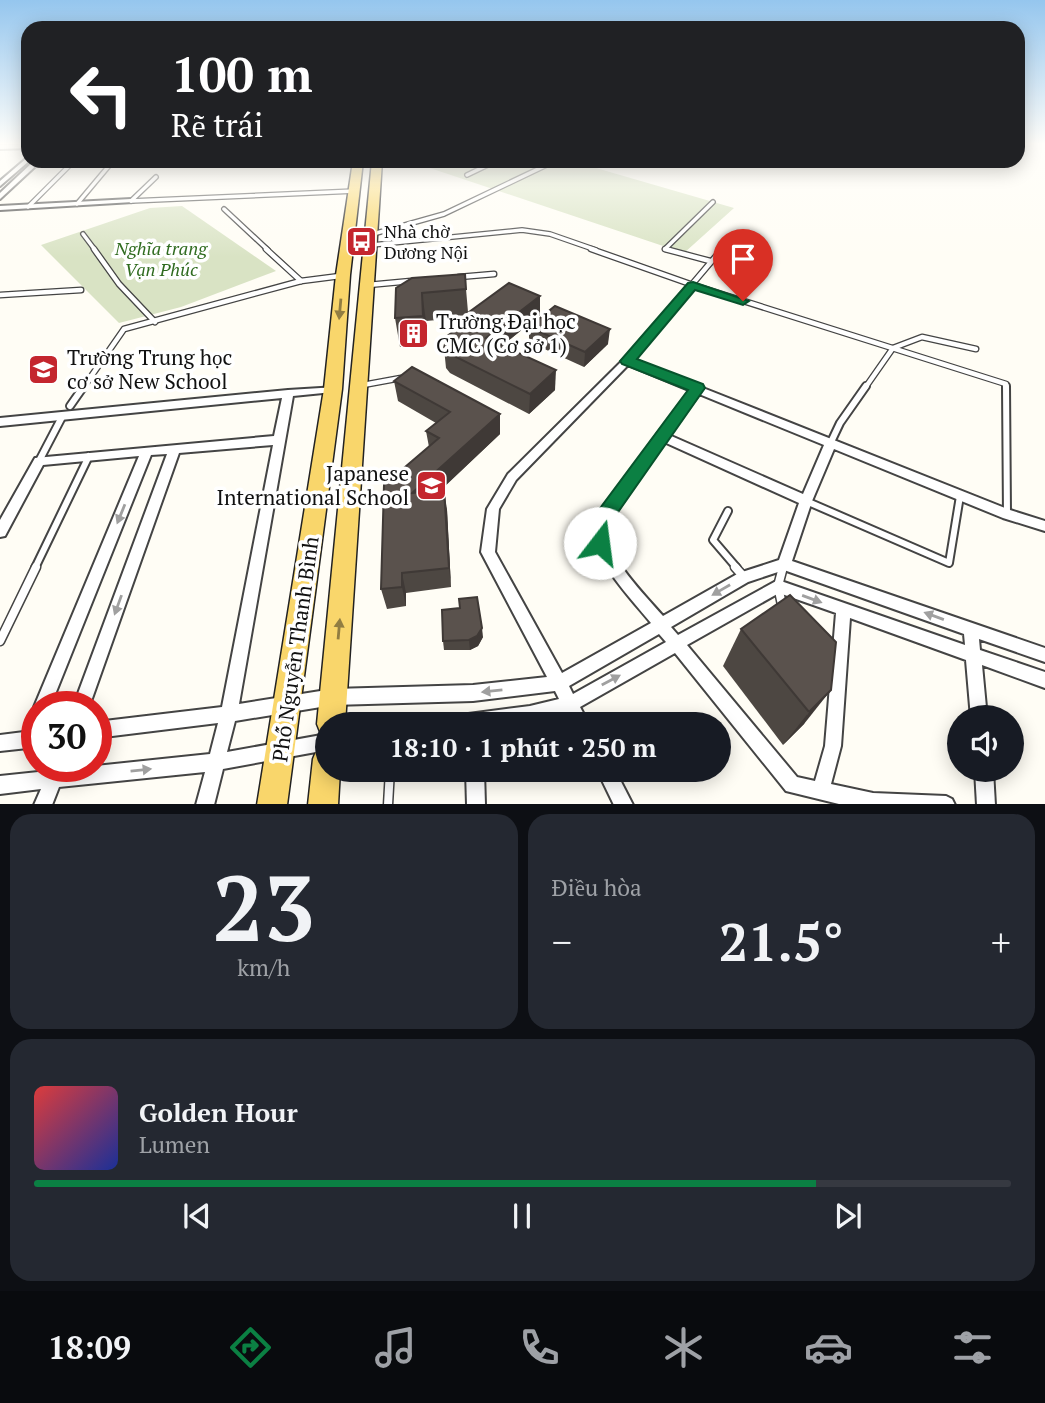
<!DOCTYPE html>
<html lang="vi">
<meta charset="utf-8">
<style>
:root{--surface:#171b24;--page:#242831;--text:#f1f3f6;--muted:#9ea1a6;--line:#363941;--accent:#0b8043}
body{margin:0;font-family:"PT Serif",serif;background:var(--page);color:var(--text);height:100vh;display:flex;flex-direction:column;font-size:26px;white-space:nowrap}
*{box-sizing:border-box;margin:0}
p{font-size:23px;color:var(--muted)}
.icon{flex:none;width:38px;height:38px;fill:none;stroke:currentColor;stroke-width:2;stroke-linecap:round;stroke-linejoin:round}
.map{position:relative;height:804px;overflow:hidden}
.drawer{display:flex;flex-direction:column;gap:10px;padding:10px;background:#0d0f14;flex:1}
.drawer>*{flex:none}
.banner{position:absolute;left:21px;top:21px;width:1004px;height:147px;border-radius:21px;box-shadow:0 4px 18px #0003;background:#202124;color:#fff;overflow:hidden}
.buttons{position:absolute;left:947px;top:705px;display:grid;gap:14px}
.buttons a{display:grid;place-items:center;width:77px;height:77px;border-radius:50%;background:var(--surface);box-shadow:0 4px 18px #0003;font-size:35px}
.speed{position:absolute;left:21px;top:691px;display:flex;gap:14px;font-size:35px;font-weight:700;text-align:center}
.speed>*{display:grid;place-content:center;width:91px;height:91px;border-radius:50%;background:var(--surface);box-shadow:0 4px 18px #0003;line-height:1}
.speed .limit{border:10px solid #d22;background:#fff;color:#111}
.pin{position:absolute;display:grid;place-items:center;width:60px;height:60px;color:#fff;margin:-72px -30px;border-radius:50% 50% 50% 0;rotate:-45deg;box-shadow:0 0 7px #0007}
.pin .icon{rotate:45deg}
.me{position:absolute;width:77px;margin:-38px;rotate:15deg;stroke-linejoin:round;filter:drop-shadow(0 0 5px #0008)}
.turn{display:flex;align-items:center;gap:24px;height:147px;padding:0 35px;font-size:32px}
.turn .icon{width:91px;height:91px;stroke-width:2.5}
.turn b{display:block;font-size:49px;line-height:60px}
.big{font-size:52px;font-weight:800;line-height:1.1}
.drawer .tile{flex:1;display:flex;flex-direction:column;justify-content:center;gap:10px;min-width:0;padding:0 24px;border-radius:21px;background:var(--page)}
.drawer .dial{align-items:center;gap:0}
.dial b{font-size:91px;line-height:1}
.song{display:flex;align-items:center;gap:21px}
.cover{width:84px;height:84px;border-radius:10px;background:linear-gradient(135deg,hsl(0 70% 55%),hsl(230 70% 35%))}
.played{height:7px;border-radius:4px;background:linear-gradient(90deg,var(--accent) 80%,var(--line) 80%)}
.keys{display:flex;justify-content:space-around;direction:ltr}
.heat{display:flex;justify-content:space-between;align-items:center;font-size:38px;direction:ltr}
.drawer .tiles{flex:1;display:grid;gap:10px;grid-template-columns:1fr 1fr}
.tile:last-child{grid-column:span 2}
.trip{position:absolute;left:315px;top:712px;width:416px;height:70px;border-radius:35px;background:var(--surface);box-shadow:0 4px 18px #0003;font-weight:800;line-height:70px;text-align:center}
.tab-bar{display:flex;height:112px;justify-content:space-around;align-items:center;background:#090b0e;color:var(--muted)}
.tab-bar .icon{width:49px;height:49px}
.tab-bar .current{color:var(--accent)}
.tab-bar b{font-size:32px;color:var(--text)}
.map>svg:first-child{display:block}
</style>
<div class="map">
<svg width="1045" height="805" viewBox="0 0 1045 805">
<rect width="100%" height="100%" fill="#fffdf5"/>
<g fill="#d9e3c4">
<polygon points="409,161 606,161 596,168 734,208 684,253"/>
<polygon points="182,206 276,271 181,307 119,323 41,245 150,208"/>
</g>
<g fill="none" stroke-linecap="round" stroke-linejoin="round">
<defs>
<g id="lane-far3">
<polyline points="467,175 496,161"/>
<polyline points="131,201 355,191"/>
<polyline points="131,201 156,177"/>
<polyline points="77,204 113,161"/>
<polyline points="28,207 74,161"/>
<polyline points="224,209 268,250"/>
<polyline points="83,234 95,250"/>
<polyline points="373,234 444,214 555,161"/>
<polyline points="372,245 522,230 550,234 596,250"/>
<polyline points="670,250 665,249 713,202"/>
<polyline points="721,250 737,234"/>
</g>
<g id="lane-far2">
<polyline points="94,249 119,284 155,322"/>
<polyline points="266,249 301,281"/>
<polyline points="591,249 693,285 1006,384 1006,388"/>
<polyline points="665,249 710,261"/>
<polyline points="459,277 494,274"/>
<polyline points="368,285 411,281"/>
<polyline points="0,295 81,290"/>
<polyline points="627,361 722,249"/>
<polyline points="363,385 401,378"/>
<polyline points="83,388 124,329 301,281 340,276"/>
<polyline points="865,388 893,348 922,337 976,349"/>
</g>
<g id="lane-far1">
<polyline points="1006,386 1007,514"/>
<polyline points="70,406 84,386"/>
<polyline points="831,442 840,423 866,386"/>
<polyline points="39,461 62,417"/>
<polyline points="806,501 949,563 960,496"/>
<polyline points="728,511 713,540 737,568"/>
<polyline points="35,568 89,456"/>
<polyline points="783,568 784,564"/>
</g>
<g id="lane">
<polyline points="735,567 744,577"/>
<polyline points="782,605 778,586 783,567"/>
<polyline points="0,641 36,567"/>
<polyline points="388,805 390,770"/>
</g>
<g id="street">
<polygon points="0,145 28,145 28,148 0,149"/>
<polygon points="28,157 28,161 29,161 0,186 0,181"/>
<polygon points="34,161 41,161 0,199 0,193"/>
<polygon points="131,199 134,201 133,202 0,210 0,206"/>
<path d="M 627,358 L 696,385 L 702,386 L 703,388 L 1010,510 L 1045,521 L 1045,531 L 1003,518 L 834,449 L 812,501 L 792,561 L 1045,648 L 1045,662 L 979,639 L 980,650 L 1045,672 L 1045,688 L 982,665 L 987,718 L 971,718 L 966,660 L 850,618 L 841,746 L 831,784 L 873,793 L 946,796 L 952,799 L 955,805 L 843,805 L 786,791 L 675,653 L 580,707 L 589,724 L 573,724 L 566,713 L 530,722 L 511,724 L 445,724 L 447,718 L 453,716 L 530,706 L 559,699 L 555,691 L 473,701 L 333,705 L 235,721 L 227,752 L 327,734 L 327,750 L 223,769 L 214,805 L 196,805 L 205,772 L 59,787 L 52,805 L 34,805 L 41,789 L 0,794 L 0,776 L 210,754 L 218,723 L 96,738 L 96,722 L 222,707 L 273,445 L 179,453 L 89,707 L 73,707 L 167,454 L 151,455 L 50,707 L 37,707 L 37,747 L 0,751 L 0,735 L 24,732 L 31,714 L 36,712 L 34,707 L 139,456 L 43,465 L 5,536 L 0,537 L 0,520 L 35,458 L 274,436 L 282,398 L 0,426 L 0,418 L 288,390 L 337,387 L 338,389 L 337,391 L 333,392 L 293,396 L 239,704 L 333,689 L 473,685 L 547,677 L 481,552 L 487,509 L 508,474 L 624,359 ZM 628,365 L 691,391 L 658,433 L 591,529 C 598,565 628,595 651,623 L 562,673 L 495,552 L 499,509 L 516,480 ZM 699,394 L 824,445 L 803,494 L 669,435 ZM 664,442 L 799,503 L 779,560 L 739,573 L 663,616 C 642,592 611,561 604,530 ZM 784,570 L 964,634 L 965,645 L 778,580 L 678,635 L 671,627 L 748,582 ZM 779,593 L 836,613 L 825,746 L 815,781 L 797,777 L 687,645 ZM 659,634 L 666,642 L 573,694 L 569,686 Z"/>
<polygon points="466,770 484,770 485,805 467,805"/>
<polygon points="597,770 615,770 633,805 614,805"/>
<polygon points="975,770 993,770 995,805 977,805"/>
</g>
<g id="primary">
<polygon points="353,161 363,161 350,275 342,389 287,805 257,805 324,389 336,275"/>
<polygon points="372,161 382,161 345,724 327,724 327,736 321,734 317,724"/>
<polygon points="327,745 327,770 340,770 338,805 308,805 313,759 317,749"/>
</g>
</defs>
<use href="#lane-far3" stroke="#444" stroke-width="6"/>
<use href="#lane-far2" stroke="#444" stroke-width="7"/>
<use href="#lane-far1" stroke="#444" stroke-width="10"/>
<use href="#lane" stroke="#444" stroke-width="11"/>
<use href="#street" stroke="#444" stroke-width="4"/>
<use href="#primary" stroke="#222" stroke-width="3"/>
<use href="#lane-far3" stroke="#fff" stroke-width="3.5"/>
<use href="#lane-far2" stroke="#fff" stroke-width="4.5"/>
<use href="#lane-far1" stroke="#fff" stroke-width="6"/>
<use href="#lane" stroke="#fff" stroke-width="8"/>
<use href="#street" fill="#fff" fill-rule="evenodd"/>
<use href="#primary" fill="#f9d66b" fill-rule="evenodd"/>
</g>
<g fill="#4d4742">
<polygon points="396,288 466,289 468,312 540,315 503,345 555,390 529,414 450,373 446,368 444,348 454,331 454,323 460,318 426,321 427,345 400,347 395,318"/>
<polygon points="529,327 608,344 584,367 529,342"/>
<polygon points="394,381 500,434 441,490 447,510 451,587 406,593 406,606 387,609 381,589 429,447 426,431 436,423 398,401"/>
<polygon points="741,629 836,642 804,724 783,745 723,666"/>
<polygon points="483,637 478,646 470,650 444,650 443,641"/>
</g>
<g fill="#3f3936">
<polygon points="422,293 426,321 427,345 423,316"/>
<polygon points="540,296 540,315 487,358 486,338"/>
<polygon points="610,329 608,344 584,367 585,352"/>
<polygon points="556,370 555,390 529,414 530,394"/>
<polygon points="500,414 500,434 416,513 412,493"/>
<polygon points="444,489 447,510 451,587 449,568"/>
<polygon points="402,573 406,593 406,606 402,587"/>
<polygon points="482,628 483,637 478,646 470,650 469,640"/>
<polygon points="831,690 804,724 783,745 809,712"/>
</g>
<g fill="#5a524d" stroke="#3f3936" stroke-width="2">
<polygon points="465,274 466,289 422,293 423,316 395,318 396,288 412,278"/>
<polygon points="509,283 540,296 486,338 556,370 530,394 448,353 444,348 447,336 461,326 454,323"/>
<polygon points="555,306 610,329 585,352 529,327"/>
<polygon points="412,367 500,414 412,493 444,489 449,568 402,573 402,587 381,589 384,485 439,438 426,431 450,412 394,381"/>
<polygon points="790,595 836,642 831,690 809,712 741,629"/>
<polygon points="477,597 482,628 477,636 469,640 443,641 442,610 460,608 459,599"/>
</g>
<defs><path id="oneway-solid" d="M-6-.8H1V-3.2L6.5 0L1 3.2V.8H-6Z" transform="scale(1.75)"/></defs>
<g fill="#917d42">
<use href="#oneway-solid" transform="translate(340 309) rotate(95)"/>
<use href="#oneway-solid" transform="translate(339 629) rotate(-85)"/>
</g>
<g fill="#a0a0a0">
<use href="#oneway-solid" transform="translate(121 514) rotate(112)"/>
<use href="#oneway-solid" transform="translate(721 590) rotate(150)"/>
<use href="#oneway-solid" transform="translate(812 599) rotate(20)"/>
<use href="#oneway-solid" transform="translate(118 605) rotate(110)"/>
<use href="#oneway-solid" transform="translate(934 616) rotate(-160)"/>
<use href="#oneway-solid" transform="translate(611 680) rotate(-28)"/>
<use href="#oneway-solid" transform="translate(492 691) rotate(174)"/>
<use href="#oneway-solid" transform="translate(141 770) rotate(-6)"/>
</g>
<linearGradient id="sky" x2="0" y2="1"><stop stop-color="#95c6ee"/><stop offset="0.56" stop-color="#fffefa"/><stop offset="1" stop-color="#fffefa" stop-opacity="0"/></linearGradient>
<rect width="1045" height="257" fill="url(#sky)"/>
<polygon fill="#0b8043" stroke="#07532c" stroke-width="2" points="693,282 749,301 743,305 695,290 637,359 703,384 705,388 609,525 610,543 607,549 600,551 593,549 588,529 595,515 688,390 622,364 620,361 688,283"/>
<defs>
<symbol id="bus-square" viewBox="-11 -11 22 22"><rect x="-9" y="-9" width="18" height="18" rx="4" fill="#c4262e" stroke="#fff"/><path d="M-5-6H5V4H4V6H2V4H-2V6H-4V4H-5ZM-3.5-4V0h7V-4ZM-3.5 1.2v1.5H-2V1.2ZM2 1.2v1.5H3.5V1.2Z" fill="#fff"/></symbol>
<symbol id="building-square" viewBox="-11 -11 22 22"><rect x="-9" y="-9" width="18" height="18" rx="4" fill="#c4262e" stroke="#fff"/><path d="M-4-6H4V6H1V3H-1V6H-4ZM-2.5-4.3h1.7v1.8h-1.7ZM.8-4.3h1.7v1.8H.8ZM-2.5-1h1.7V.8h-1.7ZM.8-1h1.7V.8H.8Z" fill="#fff"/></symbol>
<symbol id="school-square" viewBox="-11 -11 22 22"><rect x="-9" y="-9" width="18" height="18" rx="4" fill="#c4262e" stroke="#fff"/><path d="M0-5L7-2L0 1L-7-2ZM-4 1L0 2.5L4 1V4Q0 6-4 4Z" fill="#fff"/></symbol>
</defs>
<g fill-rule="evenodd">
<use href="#bus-square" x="344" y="224" width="35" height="35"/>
<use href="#building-square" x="396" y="316" width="35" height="35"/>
<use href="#school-square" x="26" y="352" width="35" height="35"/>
<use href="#school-square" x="414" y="468" width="35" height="35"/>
</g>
<g text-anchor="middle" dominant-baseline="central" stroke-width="7" stroke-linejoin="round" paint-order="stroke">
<g font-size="18" fill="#111" stroke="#fff" text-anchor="start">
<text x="384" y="231">Nhà chờ<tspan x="384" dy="21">Dương Nội</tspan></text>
</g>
<g font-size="18" font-style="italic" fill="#2f6b1f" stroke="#fff">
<text x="161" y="248">Nghĩa trang<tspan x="161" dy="21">Vạn Phúc</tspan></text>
</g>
<g font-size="21" fill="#111" stroke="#fff" text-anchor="start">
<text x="436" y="321">Trường Đại học<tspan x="436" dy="24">CMC (Cơ sở 1)</tspan></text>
<text x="67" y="357">Trường Trung học<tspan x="67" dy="24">cơ sở New School</tspan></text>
<text x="409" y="473" text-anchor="end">Japanese<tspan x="409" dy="24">International School</tspan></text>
</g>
<g font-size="21" fill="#111" stroke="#fff">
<text transform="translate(295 649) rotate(-82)">Phố Nguyễn Thanh Bình</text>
</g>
</g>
</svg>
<div class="buttons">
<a><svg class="icon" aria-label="sound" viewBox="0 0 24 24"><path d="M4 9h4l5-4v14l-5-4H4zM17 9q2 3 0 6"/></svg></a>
</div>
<div class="speed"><div class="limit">30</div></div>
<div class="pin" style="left:743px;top:301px;background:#d93025"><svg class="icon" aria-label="arrive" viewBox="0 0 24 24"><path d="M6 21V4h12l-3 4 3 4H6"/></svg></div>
<svg class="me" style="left:600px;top:543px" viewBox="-20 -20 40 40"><circle r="19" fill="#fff"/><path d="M0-13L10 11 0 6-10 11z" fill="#0b8043"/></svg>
<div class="trip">18:10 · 1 phút · 250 m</div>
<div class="banner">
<div class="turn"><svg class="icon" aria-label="left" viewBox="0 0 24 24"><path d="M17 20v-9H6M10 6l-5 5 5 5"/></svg><div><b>100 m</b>Rẽ trái</div></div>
</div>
</div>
<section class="drawer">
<div class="tiles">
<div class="tile dial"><b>23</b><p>km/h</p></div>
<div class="tile"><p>Điều hòa</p>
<div class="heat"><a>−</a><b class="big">21.5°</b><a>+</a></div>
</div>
<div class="tile">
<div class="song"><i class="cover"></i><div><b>Golden Hour</b><p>Lumen</p></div></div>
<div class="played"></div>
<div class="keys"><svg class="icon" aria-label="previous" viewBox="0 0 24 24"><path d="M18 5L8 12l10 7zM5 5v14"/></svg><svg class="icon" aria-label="pause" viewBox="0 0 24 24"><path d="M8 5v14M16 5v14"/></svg><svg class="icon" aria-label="next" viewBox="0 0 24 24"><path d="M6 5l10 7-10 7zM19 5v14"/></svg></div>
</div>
</div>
</section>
<nav class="tab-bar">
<b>18:09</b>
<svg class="icon current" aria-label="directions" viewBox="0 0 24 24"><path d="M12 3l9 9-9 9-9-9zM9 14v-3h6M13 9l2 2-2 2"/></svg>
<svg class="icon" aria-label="music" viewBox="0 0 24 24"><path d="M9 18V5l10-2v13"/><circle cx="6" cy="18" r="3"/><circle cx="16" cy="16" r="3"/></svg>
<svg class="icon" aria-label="phone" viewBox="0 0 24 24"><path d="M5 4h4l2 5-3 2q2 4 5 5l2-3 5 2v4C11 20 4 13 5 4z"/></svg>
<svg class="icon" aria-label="climate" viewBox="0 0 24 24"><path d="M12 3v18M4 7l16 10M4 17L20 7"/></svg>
<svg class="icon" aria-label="car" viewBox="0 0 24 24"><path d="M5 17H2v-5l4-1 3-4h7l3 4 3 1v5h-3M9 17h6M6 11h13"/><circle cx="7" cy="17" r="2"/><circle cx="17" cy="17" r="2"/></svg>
<svg class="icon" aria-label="filters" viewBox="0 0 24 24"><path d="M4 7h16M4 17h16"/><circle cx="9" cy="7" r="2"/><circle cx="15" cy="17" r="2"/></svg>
</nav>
